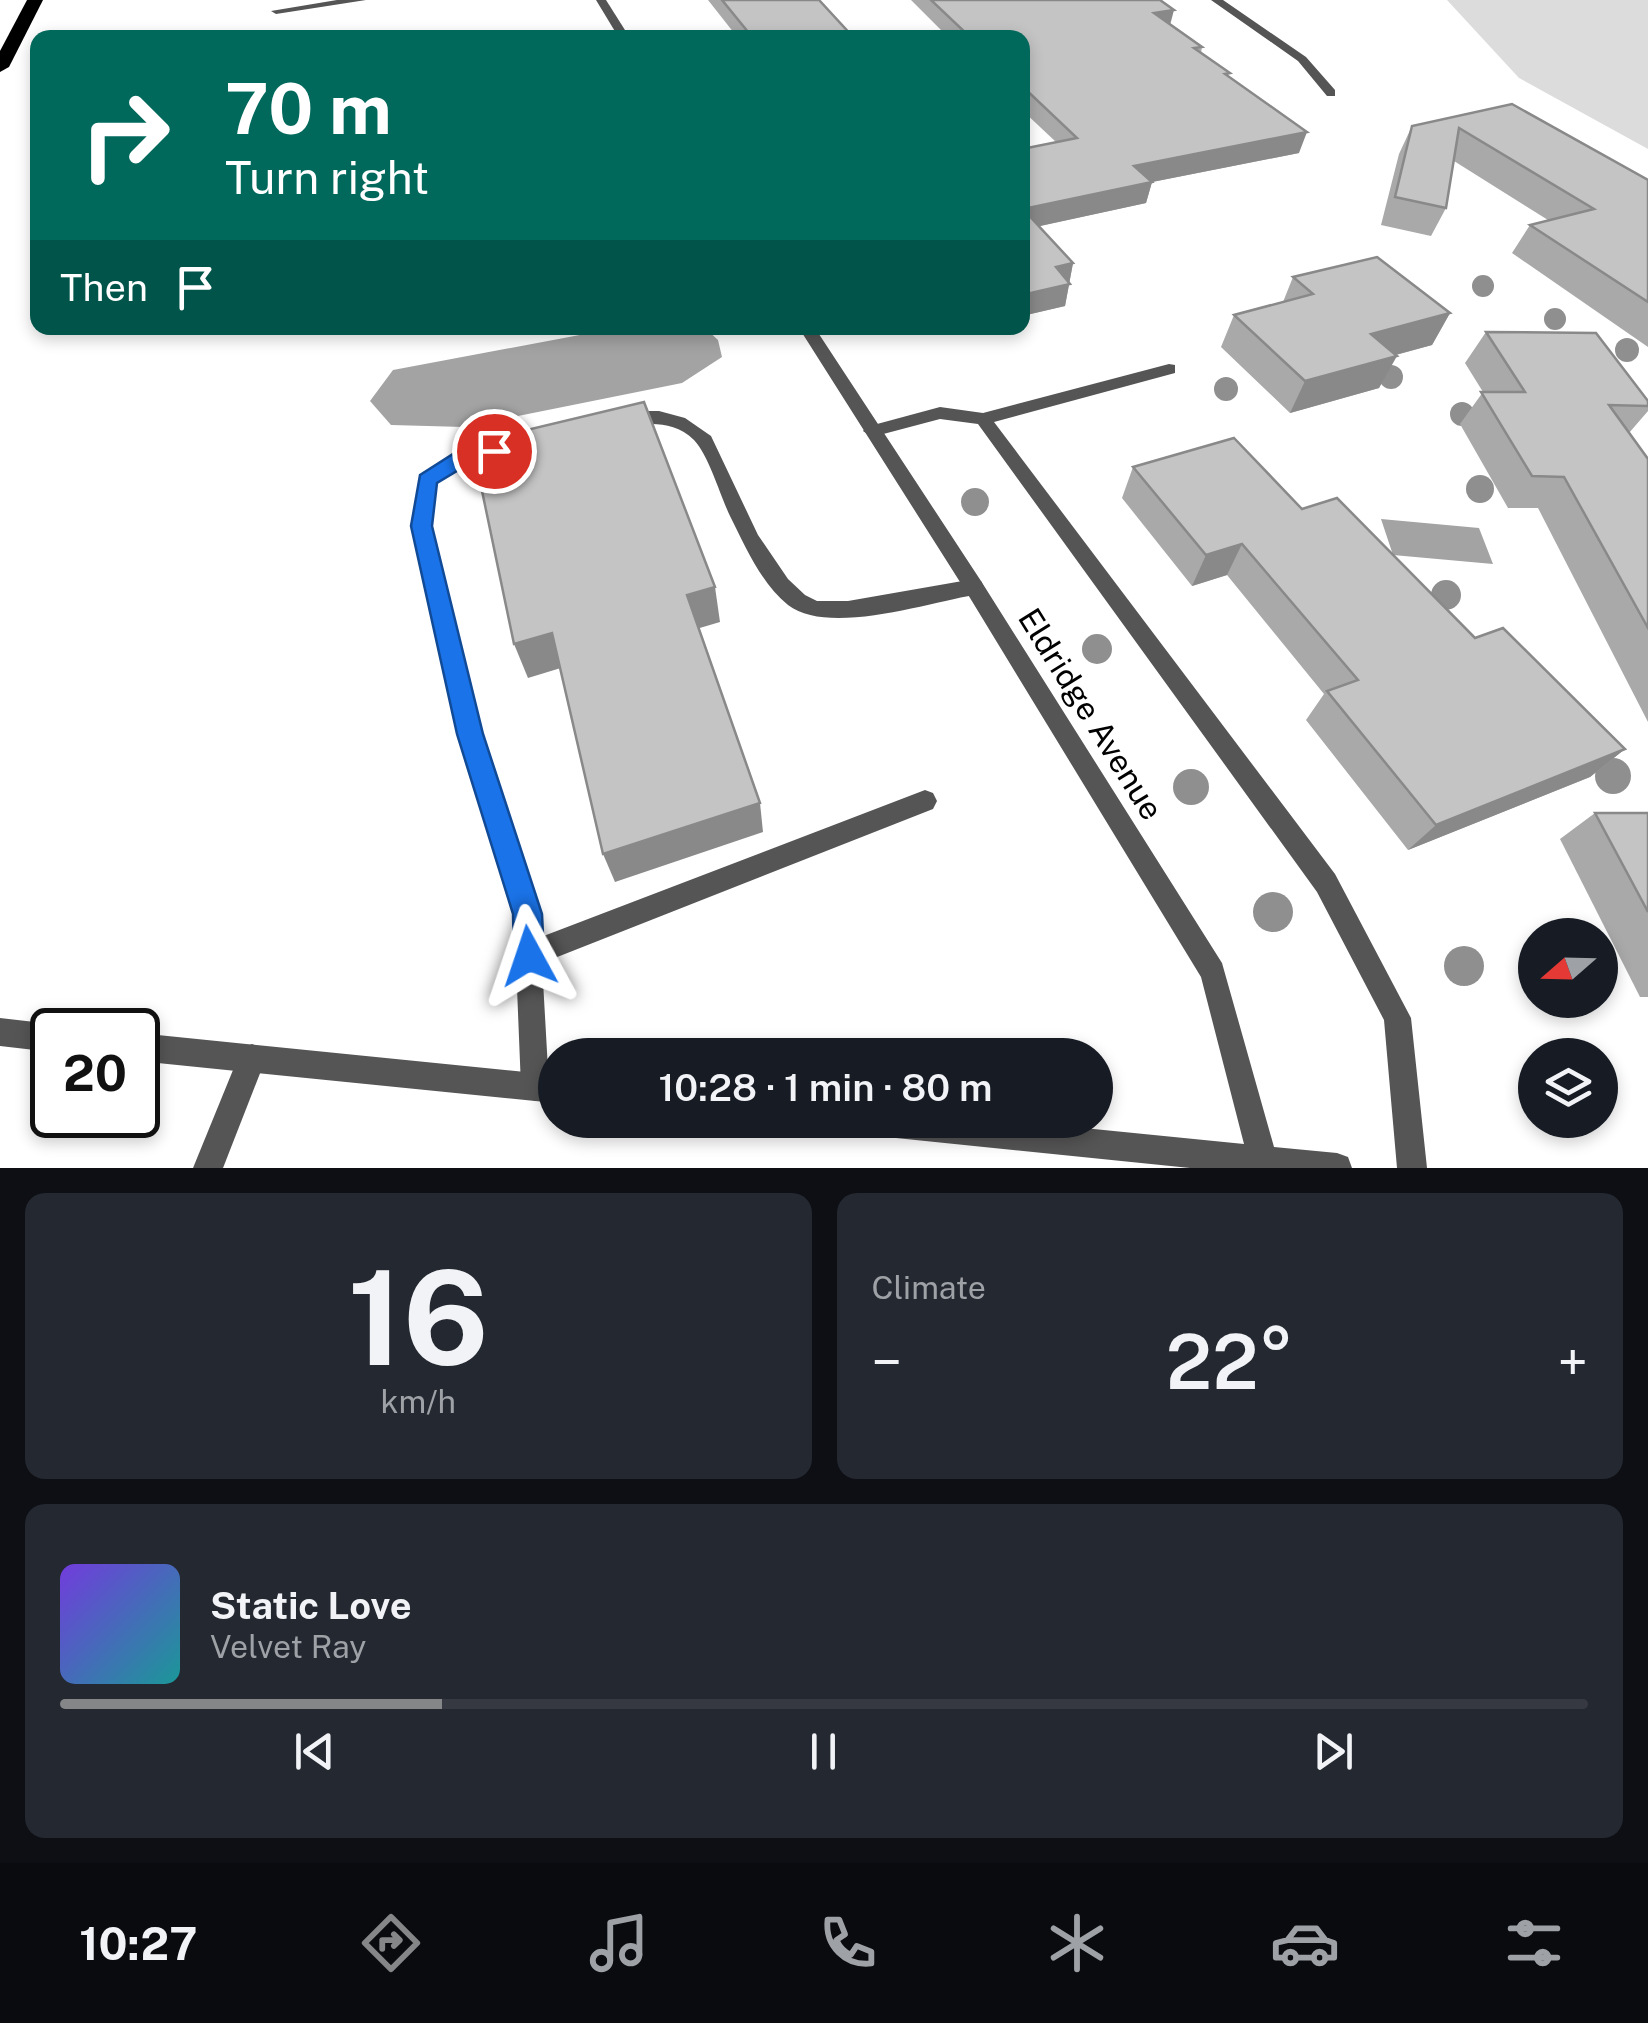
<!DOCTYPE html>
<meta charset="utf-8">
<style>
:root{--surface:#171b24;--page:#242831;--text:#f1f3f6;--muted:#9ea1a6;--line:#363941;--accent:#858687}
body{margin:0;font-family:"Public Sans",sans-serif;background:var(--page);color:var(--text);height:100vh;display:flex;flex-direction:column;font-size:38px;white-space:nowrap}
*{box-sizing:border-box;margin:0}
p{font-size:32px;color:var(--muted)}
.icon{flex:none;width:55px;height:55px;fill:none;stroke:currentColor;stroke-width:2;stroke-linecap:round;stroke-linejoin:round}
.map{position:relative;height:1168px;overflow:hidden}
.details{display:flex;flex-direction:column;gap:25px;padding:25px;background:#0d0f14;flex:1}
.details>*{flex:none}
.hud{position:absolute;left:30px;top:30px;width:1000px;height:305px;border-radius:20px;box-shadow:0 5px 15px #0003;background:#00695c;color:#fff;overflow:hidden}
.needle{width:65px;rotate:250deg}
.fabs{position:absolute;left:1518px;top:918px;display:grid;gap:20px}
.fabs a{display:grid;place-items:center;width:100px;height:100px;border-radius:50%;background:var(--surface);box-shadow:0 5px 15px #0003;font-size:50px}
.speed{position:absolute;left:30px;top:1008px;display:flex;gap:20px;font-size:50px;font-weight:700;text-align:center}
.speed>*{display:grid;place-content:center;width:130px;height:130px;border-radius:50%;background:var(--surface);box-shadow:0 5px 15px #0003;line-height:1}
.speed .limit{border:5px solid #111;border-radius:15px;background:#fff;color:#111}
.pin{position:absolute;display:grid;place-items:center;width:85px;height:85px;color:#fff;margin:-42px;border:5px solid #fff;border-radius:50%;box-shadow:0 2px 10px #0007}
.me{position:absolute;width:110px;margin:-55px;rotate:355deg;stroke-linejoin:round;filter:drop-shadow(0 0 8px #0008)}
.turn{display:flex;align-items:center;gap:35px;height:210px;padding:0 30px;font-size:45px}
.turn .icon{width:130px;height:130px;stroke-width:2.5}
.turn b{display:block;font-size:70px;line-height:85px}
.then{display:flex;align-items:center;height:95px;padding:0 30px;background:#0003;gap:20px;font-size:38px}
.big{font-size:75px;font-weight:600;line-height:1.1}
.details .tile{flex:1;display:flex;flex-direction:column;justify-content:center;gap:15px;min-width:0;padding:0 35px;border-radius:20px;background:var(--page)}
.details .dial{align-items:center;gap:0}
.dial b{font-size:130px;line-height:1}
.song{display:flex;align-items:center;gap:30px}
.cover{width:120px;height:120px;border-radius:15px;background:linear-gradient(135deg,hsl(260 70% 55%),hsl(180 70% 35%))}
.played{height:10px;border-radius:5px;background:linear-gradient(90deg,var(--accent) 25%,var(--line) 25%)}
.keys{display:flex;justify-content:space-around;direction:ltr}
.heat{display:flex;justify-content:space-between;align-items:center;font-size:55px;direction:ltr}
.details .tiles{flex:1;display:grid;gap:25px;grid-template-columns:1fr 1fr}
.tile:last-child{grid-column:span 2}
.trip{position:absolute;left:538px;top:1038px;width:575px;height:100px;border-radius:50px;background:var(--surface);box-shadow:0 5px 15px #0003;font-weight:600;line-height:100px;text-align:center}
.tabs{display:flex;height:160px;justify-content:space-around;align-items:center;background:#090b0e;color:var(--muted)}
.tabs .icon{width:70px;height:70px}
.tabs .selected{color:var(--accent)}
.tabs b{font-size:45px;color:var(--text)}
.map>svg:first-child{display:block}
</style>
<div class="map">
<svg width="1648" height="1168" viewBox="0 0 1648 1168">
<rect width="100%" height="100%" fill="#fff"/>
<polygon fill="#dcdcdc" points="1447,0 1648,0 1648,149 1519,78"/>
<g fill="#a3a3a3">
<polygon points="617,328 705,328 718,340 722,357 682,383 464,427 391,425 370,401 393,370"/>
<polygon points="1381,519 1479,528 1493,564 1393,555"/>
</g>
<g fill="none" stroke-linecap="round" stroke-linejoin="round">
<g fill="#555" fill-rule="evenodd">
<polygon points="1169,364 1175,365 1175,373 994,422 1335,874 1411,1018 1427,1168 1397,1168 1384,1020 1317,892 978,424 940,419 872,437 863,431 866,427 940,407 983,413"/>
<path d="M 637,411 L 659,411 L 685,418 L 711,436 L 758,535 L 788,579 L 805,595 L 817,601 L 848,601 L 974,579 L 981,581 L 984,587 L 981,593 L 974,595 C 927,603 828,636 788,605 C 761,583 745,546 730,516 C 720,495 709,456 694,440 C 668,413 633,432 617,418 L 620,414 Z"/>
<polygon points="501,443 507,445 510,449 507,453 466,464 436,483 431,526 481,734 540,914 541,937 925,790 933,793 937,801 933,809 542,963 549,1087 545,1097 535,1101 525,1097 521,1087 514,914 459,734 411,526 421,475 454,455"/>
<polygon points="252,1044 262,1048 266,1058 223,1168 193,1168 242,1048"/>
</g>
<g fill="#555" fill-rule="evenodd">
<polygon points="337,0 366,0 276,14 271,11"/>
<polygon points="596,0 606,0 630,38 619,38"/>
<polygon points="1211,0 1223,0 1306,57 1335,90 1335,96 1327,96 1298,61"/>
<polygon points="799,328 815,328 981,581 1222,963 1274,1147 1337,1153 1348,1157 1352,1168 1190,1168 857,1134 847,1130 843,1120 1003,1120 1244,1144 1201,977 967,593"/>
<polygon points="0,1018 52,1024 62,1030 52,1030 52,1052 0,1046"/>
<polygon points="138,1033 555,1075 555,1103 138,1061"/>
</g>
<polygon fill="#000" fill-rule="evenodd" points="27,0 43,0 9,67 0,72 0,51"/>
</g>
<g fill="#8f8f8f">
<circle cx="1483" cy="286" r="11"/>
<circle cx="1555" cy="319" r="11"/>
<circle cx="1627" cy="350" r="12"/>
<circle cx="1391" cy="377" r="12"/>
<circle cx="1226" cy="389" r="12"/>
<circle cx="1462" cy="414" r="12"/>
<circle cx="1480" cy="489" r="14"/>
<circle cx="975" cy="502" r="14"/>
<circle cx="1446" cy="595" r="15"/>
<circle cx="1097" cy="649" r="15"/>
<circle cx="1613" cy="776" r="18"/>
<circle cx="1191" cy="787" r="18"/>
<circle cx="1273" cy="912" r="20"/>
<circle cx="1464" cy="966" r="20"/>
</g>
<g fill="#a9a9a9">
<polygon points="708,0 819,0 854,38 738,38"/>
<polygon points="911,0 1160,0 1170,24 1202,47 1201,53 1229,77 1299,153 1152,182 1146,203 1039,226 1073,263 1065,306 1022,316 1022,149 1056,142 1022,110 1022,38 949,38"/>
<polygon points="1512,104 1648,180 1648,347 1512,253 1530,225 1548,220 1454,161 1446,208 1431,236 1381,225 1399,154 1412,126"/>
<polygon points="1293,277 1450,313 1432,345 1396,355 1379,388 1290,413 1221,347 1234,315 1283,302"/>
<polygon points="1486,332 1648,401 1648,411 1629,433 1648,459 1648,722 1538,508 1508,508 1460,424 1483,392 1465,363"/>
<polygon points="1133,467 1302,509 1625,749 1590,777 1408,850 1306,720 1324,694 1227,575 1192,586 1122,498"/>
<polygon points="1595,813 1648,813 1648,997 1640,997 1560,839"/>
</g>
<g fill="#898989">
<polygon points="1174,10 1169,29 1154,13"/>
<polygon points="1307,132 1299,153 1152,182 1146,203 1022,230 1023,209 1134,166"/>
<polygon points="1073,263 1065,306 1022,316 1022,295 1056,267"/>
<polygon points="1450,313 1432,345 1354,366 1371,334"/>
<polygon points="1397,356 1379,388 1290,413 1305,381"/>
<polygon points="1242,544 1227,575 1192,586 1206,555"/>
<polygon points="715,587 720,622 693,630 687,595"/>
<polygon points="552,633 564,667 528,678 514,644"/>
<polygon points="1625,749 1590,777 1408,850 1436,825"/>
<polygon points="760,803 763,832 615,882 603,854"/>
</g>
<g fill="#c4c4c4" stroke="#898989" stroke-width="2.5">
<polygon points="722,0 819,0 854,38 753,38"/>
<polygon points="931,0 1160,0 1174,10 1154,13 1202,47 1194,48 1230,73 1225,74 1307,132 1134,166 1152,182 1023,209 1073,263 1056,267 1070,284 1022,295 1022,149 1077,138 1022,86 1022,38 971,38"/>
<polygon points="1512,104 1648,180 1648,302 1530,225 1594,209 1459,128 1446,208 1395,197 1412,126"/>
<polygon points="1377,257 1450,313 1371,334 1397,356 1305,381 1234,315 1313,294 1293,277"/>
<polygon points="1486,332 1596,333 1648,401 1648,406 1609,405 1648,459 1648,628 1564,477 1532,476 1481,392 1525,392"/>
<polygon points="644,402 715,587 687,595 760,803 603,854 552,633 514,644 472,443"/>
<polygon points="1234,438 1302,509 1337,498 1475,638 1503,628 1625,749 1436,825 1327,691 1358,680 1242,544 1206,555 1133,467"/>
<polygon points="1595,813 1648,813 1648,912"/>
</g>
<polygon fill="#1a73e8" stroke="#114b97" stroke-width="2.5" points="494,444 501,446 501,456 467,465 437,483 432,526 483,734 542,914 544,956 539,966 529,970 518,966 514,956 513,914 457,734 411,526 420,475 453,454"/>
<g text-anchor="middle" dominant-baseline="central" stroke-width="8" stroke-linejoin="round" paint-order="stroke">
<g font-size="32" fill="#000" stroke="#fff">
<text transform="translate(1091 714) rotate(58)">Eldridge Avenue</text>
</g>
</g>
</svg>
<div class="fabs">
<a><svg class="needle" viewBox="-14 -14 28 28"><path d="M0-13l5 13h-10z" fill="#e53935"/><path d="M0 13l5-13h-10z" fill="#9ea1a6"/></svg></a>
<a><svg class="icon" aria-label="layers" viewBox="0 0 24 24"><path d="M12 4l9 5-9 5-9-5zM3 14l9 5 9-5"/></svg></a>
</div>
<div class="speed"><div class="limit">20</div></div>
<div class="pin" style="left:494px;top:451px;background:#d93025"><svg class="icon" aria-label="arrive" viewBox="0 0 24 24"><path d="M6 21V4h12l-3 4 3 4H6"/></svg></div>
<svg class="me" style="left:529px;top:956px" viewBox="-20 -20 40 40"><path d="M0-17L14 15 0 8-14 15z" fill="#1a73e8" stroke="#fff" stroke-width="4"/></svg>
<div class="trip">10:28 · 1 min · 80 m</div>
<div class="hud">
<div class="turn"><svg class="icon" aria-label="right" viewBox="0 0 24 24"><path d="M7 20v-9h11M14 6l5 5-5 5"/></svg><div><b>70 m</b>Turn right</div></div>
<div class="then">Then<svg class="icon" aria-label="arrive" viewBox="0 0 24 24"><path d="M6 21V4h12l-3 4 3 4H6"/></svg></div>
</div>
</div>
<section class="details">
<div class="tiles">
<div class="tile dial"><b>16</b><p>km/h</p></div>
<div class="tile"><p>Climate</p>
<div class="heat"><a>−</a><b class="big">22°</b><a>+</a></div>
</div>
<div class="tile">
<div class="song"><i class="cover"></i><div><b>Static Love</b><p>Velvet Ray</p></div></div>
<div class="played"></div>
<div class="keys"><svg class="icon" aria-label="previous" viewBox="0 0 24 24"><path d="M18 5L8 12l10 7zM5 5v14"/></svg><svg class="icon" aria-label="pause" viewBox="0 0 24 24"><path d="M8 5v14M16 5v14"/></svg><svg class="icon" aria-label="next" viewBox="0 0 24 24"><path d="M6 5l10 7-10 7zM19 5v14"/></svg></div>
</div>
</div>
</section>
<nav class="tabs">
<b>10:27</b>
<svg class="icon selected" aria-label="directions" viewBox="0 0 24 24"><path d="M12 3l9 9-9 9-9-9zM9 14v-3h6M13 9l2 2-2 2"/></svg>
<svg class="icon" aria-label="music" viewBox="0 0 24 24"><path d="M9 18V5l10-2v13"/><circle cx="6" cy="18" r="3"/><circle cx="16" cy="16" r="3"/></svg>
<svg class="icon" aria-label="phone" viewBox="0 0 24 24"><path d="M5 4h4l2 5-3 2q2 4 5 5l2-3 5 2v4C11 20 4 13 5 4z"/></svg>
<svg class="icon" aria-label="climate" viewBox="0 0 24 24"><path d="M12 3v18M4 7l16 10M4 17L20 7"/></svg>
<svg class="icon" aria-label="car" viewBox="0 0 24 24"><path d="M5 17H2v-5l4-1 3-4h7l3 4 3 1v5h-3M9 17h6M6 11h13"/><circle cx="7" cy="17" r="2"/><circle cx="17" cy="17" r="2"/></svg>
<svg class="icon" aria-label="filters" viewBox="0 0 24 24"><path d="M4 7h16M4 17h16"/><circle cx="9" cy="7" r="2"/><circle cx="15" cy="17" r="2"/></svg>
</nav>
